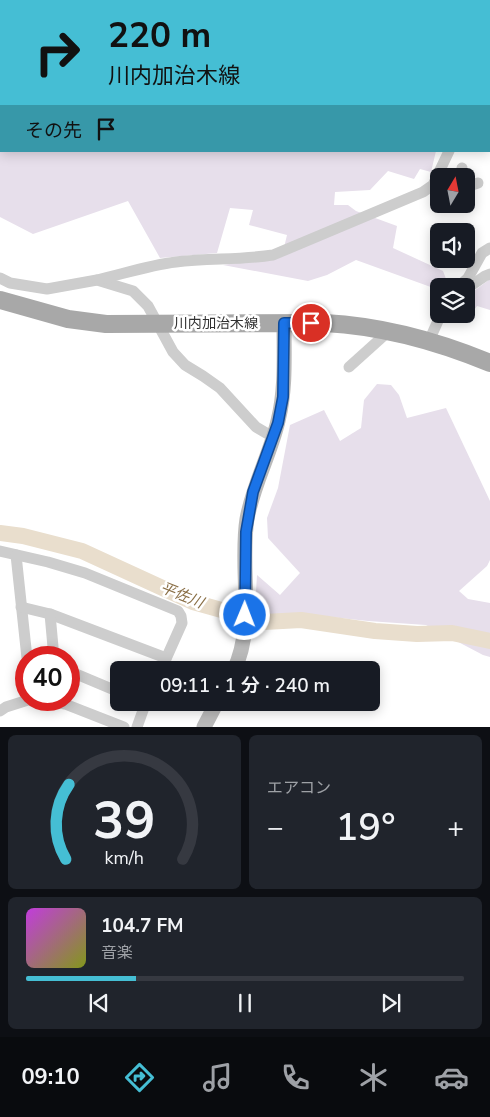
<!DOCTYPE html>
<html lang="ja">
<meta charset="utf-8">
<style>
:root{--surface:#171b24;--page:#20242c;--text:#f1f3f6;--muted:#9ea1a6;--line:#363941;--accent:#45bed4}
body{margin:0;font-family:"Nunito Sans","Noto Sans JP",sans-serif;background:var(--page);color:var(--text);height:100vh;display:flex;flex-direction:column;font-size:19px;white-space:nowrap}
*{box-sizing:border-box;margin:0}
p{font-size:16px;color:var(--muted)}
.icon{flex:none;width:28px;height:28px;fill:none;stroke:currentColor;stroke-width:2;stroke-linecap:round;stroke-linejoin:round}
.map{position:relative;height:727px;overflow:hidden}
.drawer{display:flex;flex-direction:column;gap:8px;padding:8px;background:#0d0f14;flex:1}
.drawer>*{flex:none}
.guide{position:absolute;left:0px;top:0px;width:490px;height:152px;box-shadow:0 2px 12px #0003;background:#45bed4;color:#111;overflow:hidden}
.needle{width:32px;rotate:10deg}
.controls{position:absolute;left:430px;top:168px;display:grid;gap:10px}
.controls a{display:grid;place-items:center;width:45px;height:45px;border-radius:8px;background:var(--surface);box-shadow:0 2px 12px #0003;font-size:25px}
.speed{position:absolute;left:15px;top:646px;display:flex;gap:10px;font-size:25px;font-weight:700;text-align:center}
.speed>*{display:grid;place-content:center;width:65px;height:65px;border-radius:50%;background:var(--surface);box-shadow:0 2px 12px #0003;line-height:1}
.speed .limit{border:8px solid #d22;background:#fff;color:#111}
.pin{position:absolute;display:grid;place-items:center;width:42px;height:42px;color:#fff;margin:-21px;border:2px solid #fff;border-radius:50%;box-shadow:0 1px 5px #0007}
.me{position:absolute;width:55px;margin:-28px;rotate:1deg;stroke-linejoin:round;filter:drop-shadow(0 0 4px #0008)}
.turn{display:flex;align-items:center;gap:18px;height:105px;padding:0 25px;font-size:22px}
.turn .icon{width:65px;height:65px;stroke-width:2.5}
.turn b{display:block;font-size:35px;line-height:42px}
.then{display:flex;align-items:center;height:48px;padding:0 25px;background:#0003;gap:10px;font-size:19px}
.big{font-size:38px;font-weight:600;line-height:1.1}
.drawer .card{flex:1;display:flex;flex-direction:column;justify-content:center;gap:8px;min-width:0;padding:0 18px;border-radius:8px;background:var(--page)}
.drawer .dial{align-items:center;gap:0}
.dial svg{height:130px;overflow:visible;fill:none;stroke:var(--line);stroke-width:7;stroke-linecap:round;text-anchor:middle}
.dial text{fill:var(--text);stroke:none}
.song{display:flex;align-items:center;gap:15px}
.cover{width:60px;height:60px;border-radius:8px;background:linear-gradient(135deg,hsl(290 70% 55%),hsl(70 70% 35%))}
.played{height:5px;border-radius:2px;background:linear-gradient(90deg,var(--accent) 25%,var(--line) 25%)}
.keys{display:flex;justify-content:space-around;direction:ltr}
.heat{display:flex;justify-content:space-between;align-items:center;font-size:28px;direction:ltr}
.drawer .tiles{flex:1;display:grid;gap:8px;grid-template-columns:1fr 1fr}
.card:last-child{grid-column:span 2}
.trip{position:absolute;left:110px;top:661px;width:270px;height:50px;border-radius:8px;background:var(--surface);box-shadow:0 2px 12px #0003;font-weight:600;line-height:50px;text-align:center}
.tabs{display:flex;height:80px;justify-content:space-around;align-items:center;background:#090b0e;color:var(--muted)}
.tabs .icon{width:35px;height:35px}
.tabs .selected{color:var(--accent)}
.tabs b{font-size:22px;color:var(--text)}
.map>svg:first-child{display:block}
</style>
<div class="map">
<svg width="490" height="727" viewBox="0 0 490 727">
<rect width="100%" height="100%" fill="#fff"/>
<g fill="#e7dfeb">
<polygon points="40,0 473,0 473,1 41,1"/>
<polygon points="0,104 1,104 1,151 436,151 431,172 420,169 414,179 388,171 370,190 335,192 334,205 348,205 356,211 397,226 393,248 443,271 448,284 447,286 439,286 439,290 356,260 327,275 308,281 223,265 282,256 287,235 249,225 253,210 230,208 217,253 160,258 128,201 33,234 0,217"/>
<polygon points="490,279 490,310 477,306 472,313 466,310 466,297"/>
<polygon points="377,384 391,385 399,395 407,418 446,408 490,501 490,560 487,566 459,591 468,599 490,603 490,657 483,655 426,625 368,621 293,613 266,615 255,609 257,575 280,595 300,573 268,538 267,518 278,488 290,425 324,410 340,441 361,428 364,400"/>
</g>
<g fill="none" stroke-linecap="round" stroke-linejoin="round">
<polyline stroke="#e9decd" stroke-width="16" points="0,533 23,536 82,551 193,602 264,622 301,620 375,631 417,634 452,633 490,641"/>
<g stroke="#cdcdcd" stroke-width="11">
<polyline points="489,53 490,51"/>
<polyline points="0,82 1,81"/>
<polyline points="461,176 462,168"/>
<polyline points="466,187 478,183"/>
<polyline points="0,278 10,283 47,289 97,280 133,291 148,306 173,352 185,365 203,376 220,388 256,427 273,437"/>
<path d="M 97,280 C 123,274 150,265 176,262 C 208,258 241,260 273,255 L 423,192 L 433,185 L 449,151"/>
<polyline points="459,286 468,278 482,253 490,248"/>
<polyline points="466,289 485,276 490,274"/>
<polyline points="429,341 441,314"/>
<polyline points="349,367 389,331"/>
<polyline points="0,551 48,562 85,573 178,611 181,616 182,623 161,670"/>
<polyline points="16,555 27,658"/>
<polyline points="21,607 50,614 166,658"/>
<polyline points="50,614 54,658"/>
<polyline points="69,671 119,692"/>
<polyline points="45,700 65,704 124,727"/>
<polyline points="0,711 6,707 28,700"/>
<polyline points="137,727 146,702"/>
</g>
<g stroke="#bababa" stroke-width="15">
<path d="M 234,670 C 256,624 239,568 247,519 C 253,485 270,455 278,421 C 286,389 284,356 284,323"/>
<polyline points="204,727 217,702"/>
</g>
<path stroke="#a8a8a8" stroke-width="18" d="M 0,300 L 68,319 L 106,324 L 325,323 C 382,326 437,341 490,363"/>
</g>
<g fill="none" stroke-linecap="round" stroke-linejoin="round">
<defs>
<polyline id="route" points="245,615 246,532 253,492 278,423 283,397 284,323 311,323"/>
</defs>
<use href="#route" stroke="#114b97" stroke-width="12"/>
<use href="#route" stroke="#1a73e8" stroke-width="9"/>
</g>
<g text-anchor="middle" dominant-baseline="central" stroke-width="5" stroke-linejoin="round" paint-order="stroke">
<g font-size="14" fill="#303030" stroke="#fff">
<text x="216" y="323">川内加治木線</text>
</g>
<g font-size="15" font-style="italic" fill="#8a6f46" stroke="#fff">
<text transform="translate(182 595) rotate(22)">平佐川</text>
</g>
</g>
</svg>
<div class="controls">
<a><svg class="needle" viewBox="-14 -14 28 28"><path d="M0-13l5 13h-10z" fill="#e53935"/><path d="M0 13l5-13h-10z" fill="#9ea1a6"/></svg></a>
<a><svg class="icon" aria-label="sound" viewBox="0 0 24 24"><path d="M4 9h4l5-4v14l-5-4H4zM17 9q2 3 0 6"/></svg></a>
<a><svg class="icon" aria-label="layers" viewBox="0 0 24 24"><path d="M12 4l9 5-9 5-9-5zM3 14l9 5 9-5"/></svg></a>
</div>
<div class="speed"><div class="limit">40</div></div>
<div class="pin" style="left:311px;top:323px;background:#d93025"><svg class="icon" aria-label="arrive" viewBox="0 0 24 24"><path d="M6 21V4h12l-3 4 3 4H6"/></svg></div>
<svg class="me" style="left:245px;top:615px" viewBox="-20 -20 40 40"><circle r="17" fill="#1a73e8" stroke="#fff" stroke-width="3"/><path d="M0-11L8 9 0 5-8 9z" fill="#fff"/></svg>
<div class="trip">09:11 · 1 分 · 240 m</div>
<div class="guide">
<div class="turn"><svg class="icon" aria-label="right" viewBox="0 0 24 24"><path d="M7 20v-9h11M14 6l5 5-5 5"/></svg><div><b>220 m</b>川内加治木線</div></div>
<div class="then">その先<svg class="icon" aria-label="arrive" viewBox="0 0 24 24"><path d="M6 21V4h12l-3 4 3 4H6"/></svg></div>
</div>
</div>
<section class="drawer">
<div class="tiles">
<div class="card dial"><svg viewBox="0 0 100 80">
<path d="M14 69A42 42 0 1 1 86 69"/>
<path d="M14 69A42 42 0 0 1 16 23" stroke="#45bed4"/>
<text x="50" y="56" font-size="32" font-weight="700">39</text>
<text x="50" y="72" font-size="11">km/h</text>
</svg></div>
<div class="card"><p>エアコン</p>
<div class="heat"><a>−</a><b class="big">19°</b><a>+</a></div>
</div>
<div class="card">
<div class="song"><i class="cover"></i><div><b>104.7 FM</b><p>音楽</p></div></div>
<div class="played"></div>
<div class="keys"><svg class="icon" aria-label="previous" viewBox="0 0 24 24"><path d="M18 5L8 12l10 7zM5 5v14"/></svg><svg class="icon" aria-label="pause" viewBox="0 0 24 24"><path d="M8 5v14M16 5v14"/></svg><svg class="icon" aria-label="next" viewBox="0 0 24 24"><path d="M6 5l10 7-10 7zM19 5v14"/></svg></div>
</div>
</div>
</section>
<nav class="tabs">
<b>09:10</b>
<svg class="icon selected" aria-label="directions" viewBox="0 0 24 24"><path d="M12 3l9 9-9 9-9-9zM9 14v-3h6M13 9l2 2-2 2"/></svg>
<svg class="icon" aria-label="music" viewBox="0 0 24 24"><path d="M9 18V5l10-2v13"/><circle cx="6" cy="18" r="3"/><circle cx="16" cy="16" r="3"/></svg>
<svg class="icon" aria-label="phone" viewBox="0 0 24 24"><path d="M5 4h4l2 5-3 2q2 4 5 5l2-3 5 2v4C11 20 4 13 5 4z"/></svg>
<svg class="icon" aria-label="climate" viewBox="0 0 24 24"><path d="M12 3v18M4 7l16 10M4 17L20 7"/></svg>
<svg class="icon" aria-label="car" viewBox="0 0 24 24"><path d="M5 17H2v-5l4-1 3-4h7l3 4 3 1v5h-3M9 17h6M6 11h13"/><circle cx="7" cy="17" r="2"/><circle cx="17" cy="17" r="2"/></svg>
</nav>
